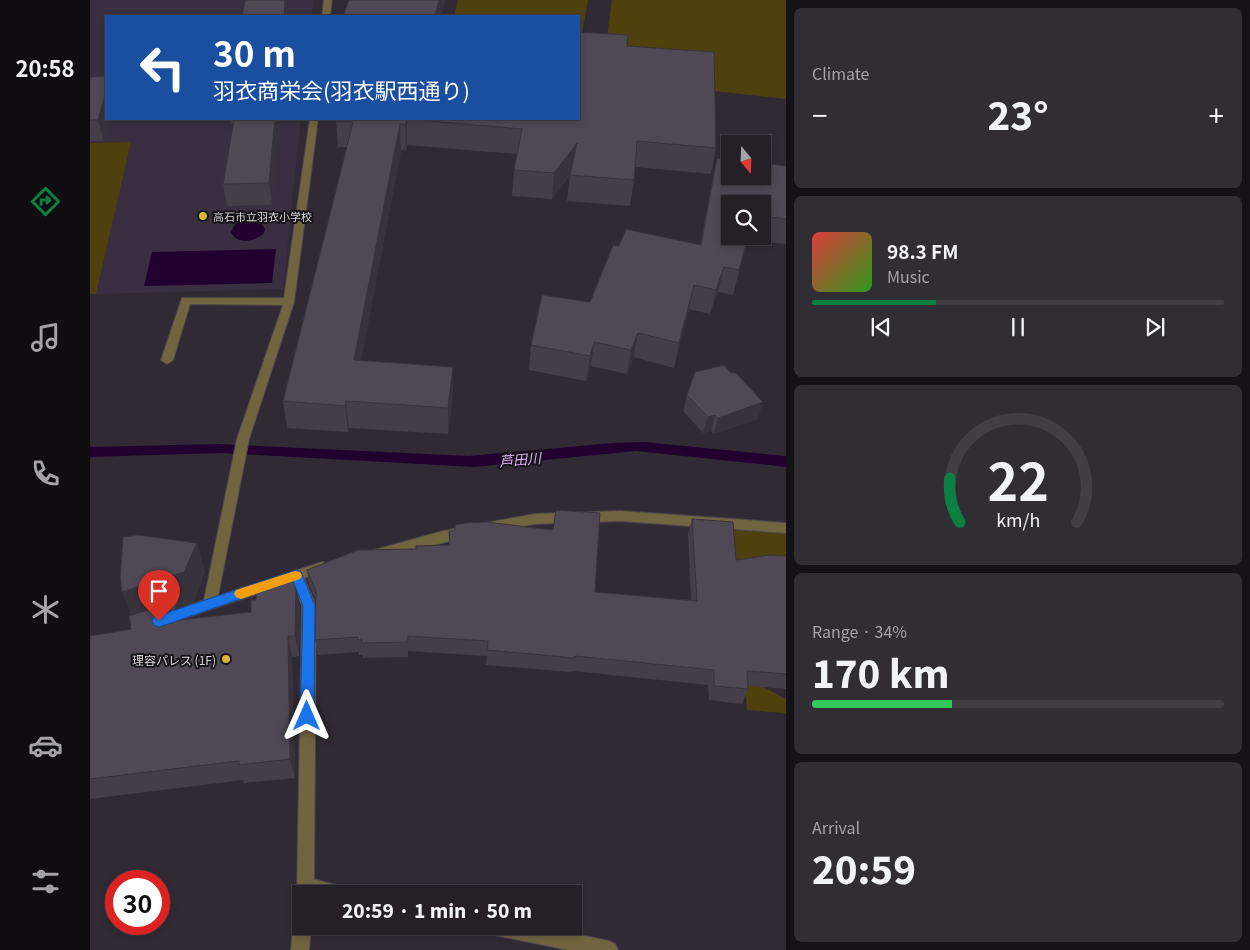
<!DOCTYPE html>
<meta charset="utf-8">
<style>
:root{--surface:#252028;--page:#312d34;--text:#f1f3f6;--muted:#a3a3a8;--line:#423e45;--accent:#0b8043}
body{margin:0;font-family:Georgia,"Noto Sans JP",serif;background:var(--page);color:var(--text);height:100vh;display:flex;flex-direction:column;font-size:19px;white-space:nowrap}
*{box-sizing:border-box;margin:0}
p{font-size:16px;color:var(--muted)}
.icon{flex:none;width:28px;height:28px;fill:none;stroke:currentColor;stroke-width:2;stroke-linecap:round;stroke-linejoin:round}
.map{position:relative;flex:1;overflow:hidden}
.side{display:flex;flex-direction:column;gap:8px;padding:8px;background:#141216;width:464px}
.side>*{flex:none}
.banner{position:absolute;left:15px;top:15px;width:475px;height:105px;border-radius:0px;box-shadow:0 2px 8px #0003,0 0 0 1px var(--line);background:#1a4fa0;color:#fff;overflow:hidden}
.needle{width:32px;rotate:161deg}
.controls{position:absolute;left:631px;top:135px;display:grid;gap:10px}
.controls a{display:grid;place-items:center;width:50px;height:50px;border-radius:0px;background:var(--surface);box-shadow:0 2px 8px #0003,0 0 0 1px var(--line);font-size:25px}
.speed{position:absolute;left:15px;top:870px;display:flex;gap:10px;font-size:25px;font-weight:700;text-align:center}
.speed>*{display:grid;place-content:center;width:65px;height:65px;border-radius:50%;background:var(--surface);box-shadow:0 2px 8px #0003,0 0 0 1px var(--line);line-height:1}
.speed .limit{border:8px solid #d22;background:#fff;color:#111}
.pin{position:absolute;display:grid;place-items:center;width:42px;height:42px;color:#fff;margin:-51px -21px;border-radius:50% 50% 50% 0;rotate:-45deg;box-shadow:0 0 5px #0007}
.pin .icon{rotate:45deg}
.me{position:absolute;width:55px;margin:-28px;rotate:0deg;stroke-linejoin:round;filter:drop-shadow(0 0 4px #0008)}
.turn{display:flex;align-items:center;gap:18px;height:105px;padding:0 25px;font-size:22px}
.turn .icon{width:65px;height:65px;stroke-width:2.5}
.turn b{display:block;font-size:35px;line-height:42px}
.big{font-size:38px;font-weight:800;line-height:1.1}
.side .widget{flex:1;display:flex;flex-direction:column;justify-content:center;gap:8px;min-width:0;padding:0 18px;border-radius:8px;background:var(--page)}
.side .dial{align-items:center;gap:0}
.dial svg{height:130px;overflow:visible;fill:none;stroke:var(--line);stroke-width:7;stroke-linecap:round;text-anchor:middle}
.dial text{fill:var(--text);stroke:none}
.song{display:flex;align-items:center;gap:15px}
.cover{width:60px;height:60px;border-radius:8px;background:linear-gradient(135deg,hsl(0 70% 55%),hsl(110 70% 35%))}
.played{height:5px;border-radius:2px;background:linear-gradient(90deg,var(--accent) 30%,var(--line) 30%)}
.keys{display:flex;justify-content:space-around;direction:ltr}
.heat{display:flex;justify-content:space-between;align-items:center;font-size:28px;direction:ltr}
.charge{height:8px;border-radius:4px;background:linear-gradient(90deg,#34c759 34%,var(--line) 0)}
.trip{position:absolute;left:202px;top:885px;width:290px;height:50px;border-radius:0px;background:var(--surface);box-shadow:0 2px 8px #0003,0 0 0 1px var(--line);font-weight:800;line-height:50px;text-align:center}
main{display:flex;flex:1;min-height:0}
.menu{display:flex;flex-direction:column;width:90px;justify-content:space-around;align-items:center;background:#0f0d10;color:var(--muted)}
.menu .icon{width:35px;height:35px}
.menu .selected{color:var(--accent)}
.menu b{font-size:22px;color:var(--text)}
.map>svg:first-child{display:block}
</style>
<main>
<nav class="menu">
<b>20:58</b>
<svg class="icon selected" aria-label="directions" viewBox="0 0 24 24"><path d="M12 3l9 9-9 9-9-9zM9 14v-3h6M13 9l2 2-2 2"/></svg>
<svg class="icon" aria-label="music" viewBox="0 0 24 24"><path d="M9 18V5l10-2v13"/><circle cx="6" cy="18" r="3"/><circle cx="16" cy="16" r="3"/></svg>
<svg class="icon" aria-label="phone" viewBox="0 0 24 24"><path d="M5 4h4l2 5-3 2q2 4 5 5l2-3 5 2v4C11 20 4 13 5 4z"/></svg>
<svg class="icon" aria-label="climate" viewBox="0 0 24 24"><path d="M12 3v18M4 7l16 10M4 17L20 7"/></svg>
<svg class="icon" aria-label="car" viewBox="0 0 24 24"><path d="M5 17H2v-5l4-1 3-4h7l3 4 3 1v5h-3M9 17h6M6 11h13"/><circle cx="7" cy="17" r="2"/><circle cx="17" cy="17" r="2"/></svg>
<svg class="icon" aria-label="filters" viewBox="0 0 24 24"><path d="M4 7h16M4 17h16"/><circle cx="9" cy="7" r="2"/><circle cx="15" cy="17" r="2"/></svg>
</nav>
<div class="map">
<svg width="697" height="950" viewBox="0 0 697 950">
<rect width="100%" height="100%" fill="#312a35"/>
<polygon fill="#392f40" points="0,0 223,0 222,16 16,16 16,119 211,119 193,289 6,294 41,142 0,143"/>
<g fill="#4f410e">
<polygon points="368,0 498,0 489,49 489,16 364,16"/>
<polygon points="522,0 696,0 696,99 623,91 514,58"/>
<polygon points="41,142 6,294 0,294 0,143"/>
<polygon points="643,527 696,532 696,569 664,682 696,699 696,713 657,710"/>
</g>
<g fill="#210030">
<path d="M 158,220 L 170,222 L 175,229 L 174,233 C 165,242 147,245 141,232 L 145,224 Z"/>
<polygon points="186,249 182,283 54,286 62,252"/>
<polygon points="554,442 696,456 697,467 546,451 384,467 131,453 0,457 0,447 128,444 378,456 523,443"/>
</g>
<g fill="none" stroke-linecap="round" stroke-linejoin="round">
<defs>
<g id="minor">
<polygon points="234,0 242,0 240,16 232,16"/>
<polygon points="220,119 228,119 204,302 159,439 128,596 232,562 237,563 239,567 237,571 214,578 226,606 224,879 257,888 259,894 211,894 211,901 207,894 212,606 202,582 78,624 73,622 71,618 73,614 114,600 147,439 193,305 100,304 83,360 77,364 71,360 92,298 194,298"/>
<polygon points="530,511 697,523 697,533 530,521 445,524 400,532 395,531 393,527 395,523 400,522 445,514"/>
<polygon points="375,527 380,528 382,532 380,536 288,559 283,558 281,554 283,550 288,549 353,531"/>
<polygon points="211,918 211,926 221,926 219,950 201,950 203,926 206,920"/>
<polygon points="396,926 446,926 519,941 525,944 528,950 478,950 404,935 398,932"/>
</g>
</defs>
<use href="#minor" stroke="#4c4550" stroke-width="2"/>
<use href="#minor" fill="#716540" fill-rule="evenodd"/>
</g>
<g fill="#453e49" fill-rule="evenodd">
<polygon points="537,46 626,148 621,174 545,167 544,180 540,206 477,201 480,175 462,199 422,196 424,170 427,154 317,145 316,150 311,150 271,360 363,394 358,434 259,428 258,432 197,428 193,401 257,147 248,147 246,121"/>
<polygon points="0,77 14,141 0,141"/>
<polygon points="141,119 189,119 182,205 137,206 133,184 143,124 141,124"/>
<path d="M 627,158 L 697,166 L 697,244 L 657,240 L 643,295 L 628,292 L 620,314 L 599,309 L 584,368 L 544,357 L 537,374 L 501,366 L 496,381 L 439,370 L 441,345 L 500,302 L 529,246 L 610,245 L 622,182 ZM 672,204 L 672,236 L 640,236 Z"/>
<polygon points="597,395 668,419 624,434 621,431 613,433 593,411"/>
<polygon points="602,519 646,560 697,556 697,689 658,686 658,689 652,704 619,700 618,685 483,671 482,672 396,665 397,656 318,651 318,657 273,658 273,655 269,655 269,652 228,655 225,640 226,600 219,585 217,570 326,549 359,545 359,531 365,531 365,525 505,592 601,600 598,534"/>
<polygon points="107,543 115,573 103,603 91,607 95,619 161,612 210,606 209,656 202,657 205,778 154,783 153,780 0,799 0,636 41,629 41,615"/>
</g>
<g fill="#38323c">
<polygon points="195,0 199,0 198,16 194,16"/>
<polygon points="349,0 356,0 351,16 345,16"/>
<polygon points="16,92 16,119 20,119 14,141 8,120"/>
<polygon points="185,119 189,119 182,205 179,183"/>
<polygon points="317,119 317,145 316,150 315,125"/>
<polygon points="310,124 311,150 266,386 264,360"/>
<polygon points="487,143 484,169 462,199 464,173"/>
<polygon points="634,267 628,292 620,314 626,290"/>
<polygon points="604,285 599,309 584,368 589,343"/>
<polygon points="548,333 544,357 537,374 541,350"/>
<polygon points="504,342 501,366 496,381 500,356"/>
<polygon points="363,367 363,394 358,434 358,408"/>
<polygon points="256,401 259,428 258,432 255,406"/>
<polygon points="673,402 668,419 624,434 628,418"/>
<polygon points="625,415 621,431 613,433 618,417"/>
<polygon points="107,543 115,573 103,603 91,607 96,621 44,622 32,592"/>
<polygon points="206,585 210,606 209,656 205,636"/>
<polygon points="198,636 202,657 205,778 200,759"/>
</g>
<g fill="#504855" stroke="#38323c">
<polygon points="155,0 195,0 194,16 152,16"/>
<polygon points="259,0 349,0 345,16 253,16"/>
<polygon points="489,32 538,35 537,46 624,52 626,148 547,141 544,180 480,175 487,143 464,173 424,170 432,129 317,119 315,125 310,124 264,360 363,367 358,408 256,401 255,406 193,401 263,122 246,121 246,119 489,119"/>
<polygon points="16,76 16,92 8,120 0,120 0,77"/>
<polygon points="144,119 185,119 179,183 133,184"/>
<polygon points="627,158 640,159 640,176 672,176 672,163 697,166 697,219 672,216 672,204 640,204 640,236 658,236 649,270 634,267 626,290 604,285 589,343 548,333 541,350 504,342 500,356 441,345 452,295 500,302 523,245 529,246 536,229 611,245"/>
<polygon points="634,365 641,373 646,373 673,402 628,418 625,415 618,417 597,395 605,372"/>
<polygon points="466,510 510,513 505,592 607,601 602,519 643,522 646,560 680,555 697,556 697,674 657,671 658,689 624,686 624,670 485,656 485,658 397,650 398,641 318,636 318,642 272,643 272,640 268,640 268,637 225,640 226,591 217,570 268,550 326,549 326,546 360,545 359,531 365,531 365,525 375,523 396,522 463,530"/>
<polygon points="48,535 107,543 94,572 32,592 30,578 33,537"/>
<polygon points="201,573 206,585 205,636 198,636 200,759 149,765 149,761 0,779 0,636 41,629 39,616 89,600 80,621 161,612 161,600 166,600 166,586 187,584"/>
</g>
<polygon fill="#1a73e8" stroke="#114b97" points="206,570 211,572 225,606 224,716 222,720 217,722 212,720 210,716 213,606 203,581 69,627 64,625 62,621 64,617"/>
<polygon fill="#f59e0b" points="205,571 210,572 212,576 210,579 151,599 146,597 144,594 146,590"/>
<g fill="#d8b434" stroke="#171419" stroke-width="2">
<circle cx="113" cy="216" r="5"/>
<circle cx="136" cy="659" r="5"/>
</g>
<g text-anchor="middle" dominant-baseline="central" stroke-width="4" stroke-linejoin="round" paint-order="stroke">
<g font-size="11" fill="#d9d5dc" stroke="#171419" text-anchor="start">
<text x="123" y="216">高石市立羽衣小学校</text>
</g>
<g font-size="12" fill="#d9d5dc" stroke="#171419" text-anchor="end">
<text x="126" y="659">理容パレス (1F)</text>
</g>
<g font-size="14" font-style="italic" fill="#deabfa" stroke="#171419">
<text transform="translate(430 459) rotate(-5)">芦田川</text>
</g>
</g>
</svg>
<div class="controls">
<a><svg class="needle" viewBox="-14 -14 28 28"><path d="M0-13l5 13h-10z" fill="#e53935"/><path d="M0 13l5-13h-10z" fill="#a3a3a8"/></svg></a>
<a><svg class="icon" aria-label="search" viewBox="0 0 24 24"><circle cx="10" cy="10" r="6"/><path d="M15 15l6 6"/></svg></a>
</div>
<div class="speed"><div class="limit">30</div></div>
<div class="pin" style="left:69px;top:621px;background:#d93025"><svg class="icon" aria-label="arrive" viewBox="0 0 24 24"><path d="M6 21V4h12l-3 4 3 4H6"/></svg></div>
<svg class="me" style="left:217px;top:716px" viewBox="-20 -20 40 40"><path d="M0-17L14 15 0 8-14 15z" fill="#1a73e8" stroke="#fff" stroke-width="4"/></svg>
<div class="trip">20:59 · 1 min · 50 m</div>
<div class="banner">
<div class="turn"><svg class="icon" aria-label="left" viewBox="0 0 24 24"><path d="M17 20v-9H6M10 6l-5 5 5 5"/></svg><div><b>30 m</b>羽衣商栄会(羽衣駅西通り)</div></div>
</div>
</div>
<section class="side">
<div class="widget"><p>Climate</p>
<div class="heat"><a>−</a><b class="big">23°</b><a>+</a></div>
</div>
<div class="widget">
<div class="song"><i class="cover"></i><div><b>98.3 FM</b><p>Music</p></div></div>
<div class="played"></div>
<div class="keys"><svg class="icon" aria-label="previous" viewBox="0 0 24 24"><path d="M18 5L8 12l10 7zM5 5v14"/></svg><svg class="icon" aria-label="pause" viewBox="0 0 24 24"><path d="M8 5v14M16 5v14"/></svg><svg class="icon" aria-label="next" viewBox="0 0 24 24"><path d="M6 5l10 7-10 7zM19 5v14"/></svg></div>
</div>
<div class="widget dial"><svg viewBox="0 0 100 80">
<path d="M14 69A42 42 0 1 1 86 69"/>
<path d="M14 69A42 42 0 0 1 8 42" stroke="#0b8043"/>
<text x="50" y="56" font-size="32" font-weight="700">22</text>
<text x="50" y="72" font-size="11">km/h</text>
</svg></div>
<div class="widget"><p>Range · 34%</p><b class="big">170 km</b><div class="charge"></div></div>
<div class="widget"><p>Arrival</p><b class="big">20:59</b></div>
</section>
</main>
